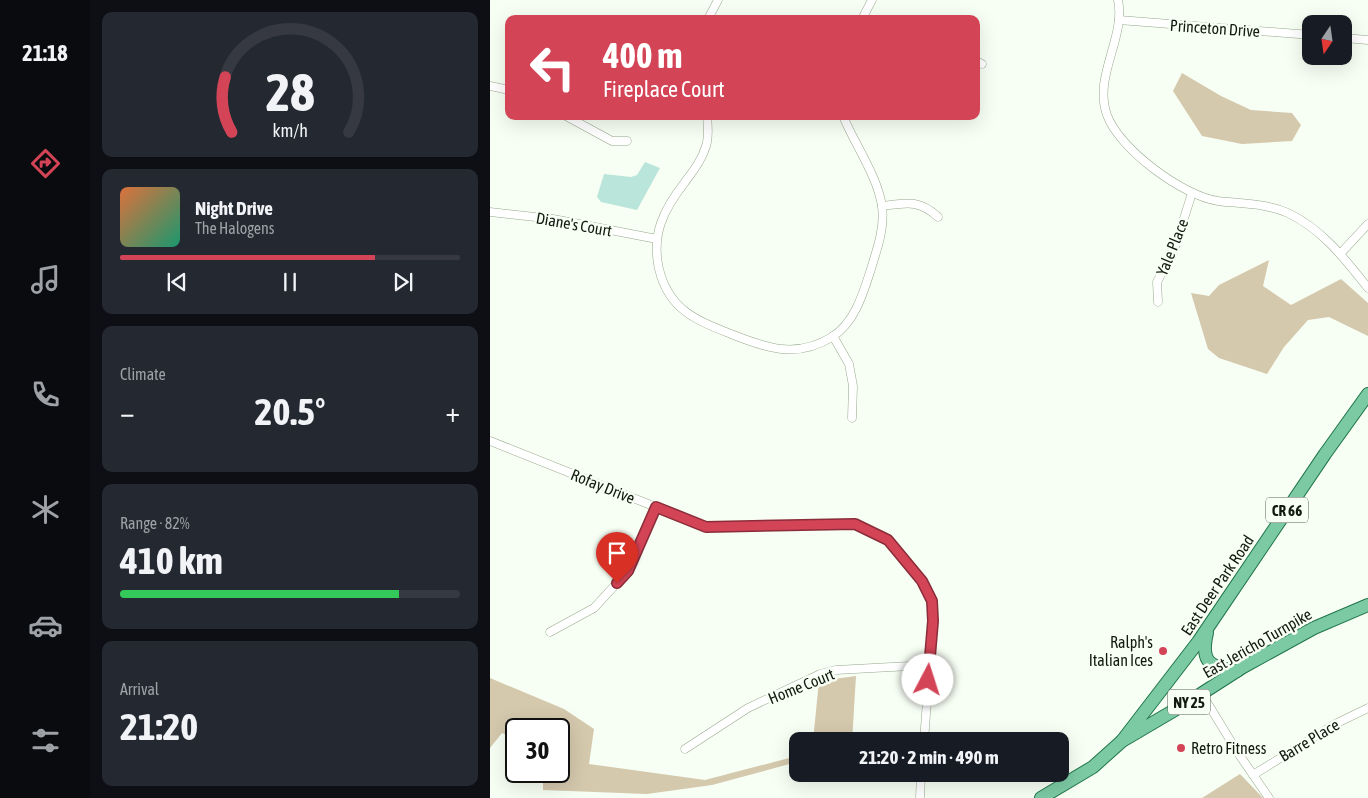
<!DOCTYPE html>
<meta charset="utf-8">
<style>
:root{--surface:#171b24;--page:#242831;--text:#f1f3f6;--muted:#9ea1a6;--line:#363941;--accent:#d44457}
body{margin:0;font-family:"Asap Condensed",sans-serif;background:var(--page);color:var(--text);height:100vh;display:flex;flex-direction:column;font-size:19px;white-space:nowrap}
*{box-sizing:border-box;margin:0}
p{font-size:16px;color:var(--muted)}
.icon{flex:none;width:28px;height:28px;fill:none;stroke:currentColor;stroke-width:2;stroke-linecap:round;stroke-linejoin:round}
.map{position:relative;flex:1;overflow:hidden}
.drawer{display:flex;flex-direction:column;gap:12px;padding:12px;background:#0d0f14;width:400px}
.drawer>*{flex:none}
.guide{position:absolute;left:15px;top:15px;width:475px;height:105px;border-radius:10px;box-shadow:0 5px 20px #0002;background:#d44457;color:#fff;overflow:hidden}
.needle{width:32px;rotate:193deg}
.tools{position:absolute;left:812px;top:15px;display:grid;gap:10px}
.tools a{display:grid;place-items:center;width:50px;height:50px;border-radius:10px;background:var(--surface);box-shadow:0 5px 20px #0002;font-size:25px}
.speed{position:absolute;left:15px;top:718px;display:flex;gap:10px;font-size:25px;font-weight:700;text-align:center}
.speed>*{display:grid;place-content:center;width:65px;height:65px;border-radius:50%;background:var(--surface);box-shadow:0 5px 20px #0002;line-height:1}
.speed .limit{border:2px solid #111;border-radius:8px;background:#fff;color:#111}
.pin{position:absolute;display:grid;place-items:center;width:42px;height:42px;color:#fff;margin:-51px -21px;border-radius:50% 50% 50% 0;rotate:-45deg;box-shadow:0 0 5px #0007}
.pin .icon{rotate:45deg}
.me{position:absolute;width:55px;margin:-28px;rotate:5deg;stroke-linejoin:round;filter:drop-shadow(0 0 4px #0008)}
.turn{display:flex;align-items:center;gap:18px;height:105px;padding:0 15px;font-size:22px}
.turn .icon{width:65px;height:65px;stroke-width:2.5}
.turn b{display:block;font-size:35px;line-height:42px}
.big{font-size:38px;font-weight:700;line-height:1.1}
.drawer .widget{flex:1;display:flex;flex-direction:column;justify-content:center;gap:8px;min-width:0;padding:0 18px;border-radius:10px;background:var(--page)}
.drawer .dial{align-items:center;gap:0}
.dial svg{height:130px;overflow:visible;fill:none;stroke:var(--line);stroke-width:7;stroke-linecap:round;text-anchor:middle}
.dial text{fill:var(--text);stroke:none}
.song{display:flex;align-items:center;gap:15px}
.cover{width:60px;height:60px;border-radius:8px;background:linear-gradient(135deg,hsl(20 70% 55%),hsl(160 70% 35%))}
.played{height:5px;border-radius:2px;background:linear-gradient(90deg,var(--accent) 75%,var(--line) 75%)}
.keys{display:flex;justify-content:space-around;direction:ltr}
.heat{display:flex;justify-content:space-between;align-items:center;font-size:28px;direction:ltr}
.charge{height:8px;border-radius:4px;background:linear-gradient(90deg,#34c759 82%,var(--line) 0)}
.trip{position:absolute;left:299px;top:732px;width:280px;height:50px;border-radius:10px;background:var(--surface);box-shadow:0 5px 20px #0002;font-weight:700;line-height:50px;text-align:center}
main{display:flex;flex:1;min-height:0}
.tabs{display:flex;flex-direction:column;width:90px;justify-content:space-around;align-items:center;background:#090b0e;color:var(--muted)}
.tabs .icon{width:35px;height:35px}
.tabs .current{color:var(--accent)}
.tabs b{font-size:22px;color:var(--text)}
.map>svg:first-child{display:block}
</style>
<main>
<nav class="tabs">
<b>21:18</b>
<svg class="icon current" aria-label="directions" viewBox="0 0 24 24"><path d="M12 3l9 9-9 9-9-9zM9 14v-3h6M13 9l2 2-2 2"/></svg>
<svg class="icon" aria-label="music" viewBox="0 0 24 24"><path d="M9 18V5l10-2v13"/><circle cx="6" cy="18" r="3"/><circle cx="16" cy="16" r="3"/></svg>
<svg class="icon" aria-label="phone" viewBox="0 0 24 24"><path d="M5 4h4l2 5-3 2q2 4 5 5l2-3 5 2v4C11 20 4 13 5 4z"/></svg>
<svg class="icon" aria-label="climate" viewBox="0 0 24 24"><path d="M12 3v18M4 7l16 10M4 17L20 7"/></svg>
<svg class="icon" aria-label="car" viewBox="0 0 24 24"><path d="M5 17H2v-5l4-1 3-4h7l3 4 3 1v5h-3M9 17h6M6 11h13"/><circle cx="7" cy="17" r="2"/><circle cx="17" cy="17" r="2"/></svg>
<svg class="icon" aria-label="filters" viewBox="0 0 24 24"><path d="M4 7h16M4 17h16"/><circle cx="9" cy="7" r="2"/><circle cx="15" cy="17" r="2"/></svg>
</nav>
<section class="drawer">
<div class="widget dial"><svg viewBox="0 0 100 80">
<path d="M14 69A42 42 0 1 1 86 69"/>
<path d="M14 69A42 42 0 0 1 10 35" stroke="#d44457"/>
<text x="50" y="56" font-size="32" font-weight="700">28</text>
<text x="50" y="72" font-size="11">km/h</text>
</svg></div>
<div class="widget">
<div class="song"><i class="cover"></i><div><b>Night Drive</b><p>The Halogens</p></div></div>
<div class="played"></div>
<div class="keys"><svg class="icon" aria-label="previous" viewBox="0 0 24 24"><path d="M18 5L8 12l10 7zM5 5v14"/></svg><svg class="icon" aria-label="pause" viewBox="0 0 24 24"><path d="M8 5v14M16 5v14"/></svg><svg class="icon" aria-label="next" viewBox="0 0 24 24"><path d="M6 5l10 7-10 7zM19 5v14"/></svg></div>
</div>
<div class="widget"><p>Climate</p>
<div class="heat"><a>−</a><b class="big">20.5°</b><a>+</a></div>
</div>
<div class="widget"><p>Range · 82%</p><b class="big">410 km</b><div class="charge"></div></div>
<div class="widget"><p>Arrival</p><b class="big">21:20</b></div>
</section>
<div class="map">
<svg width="878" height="798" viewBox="0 0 878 798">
<rect width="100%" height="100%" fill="#f7fef3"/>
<g fill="#d4c8ad">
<polygon points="692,73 731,96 761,110 802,113 811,125 802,141 752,144 712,136 683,91"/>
<polygon points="779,260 773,286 801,305 851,279 878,303 878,336 839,317 818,320 794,347 777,374 729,358 718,349 701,293 719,296 729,285"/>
<polygon points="366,676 362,741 323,741 329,681"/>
<polygon points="0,678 74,709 104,729 99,764 215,780 307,756 307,762 222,785 157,794 53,790 53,771 69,771 69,763 73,762 69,759 69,729 26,729 26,739 12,733 0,748"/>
<polygon points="750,774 773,798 712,798"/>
</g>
<polygon fill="#bae5db" points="155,162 170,168 147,210 111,202 107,197 114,174 141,177 147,175"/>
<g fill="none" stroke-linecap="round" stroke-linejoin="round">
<defs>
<g id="street">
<path d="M 628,0 C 636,38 603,76 617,115 C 629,149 693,196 728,201 C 751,204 776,203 798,213 C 832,229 855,259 878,288"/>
<polyline points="218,19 228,0"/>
<polyline points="372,19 382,0"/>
<polyline points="629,20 821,35"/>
<polyline points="854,38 878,40"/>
<polyline points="486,61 492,64"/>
<polyline points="0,86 19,90"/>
<polyline points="76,116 122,141 137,141"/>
<path d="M 217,116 C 218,126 219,137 216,146 C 212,160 203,171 195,182 C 174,209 161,234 169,269 C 179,310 206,320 241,334 C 276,348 306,359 342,337 C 365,322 373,294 381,269 C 387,249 395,228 392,206 C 387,175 365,145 353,116"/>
<path d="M 392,206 C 416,203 429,199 448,217"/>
<polyline points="0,212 63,219 167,239"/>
<polyline points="850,254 878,224"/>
<polyline points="668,302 667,282 684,250 702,193"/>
<polyline points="343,336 359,364 363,386 362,418"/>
<polyline points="0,441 216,527 365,524 398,540 432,581 442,601 443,621 434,741"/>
<polyline points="60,632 104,608 138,571 166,507"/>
<polyline points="712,694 748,753 779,798"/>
<polyline points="195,749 258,708 330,674 346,670 439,665"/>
<polyline points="763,775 845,724 878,708"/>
<polyline points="430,798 431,774"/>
</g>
<g id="primary">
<path d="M 717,633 C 710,663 720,667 747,671"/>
<polyline points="632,741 708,642 835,454 878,394"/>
<polyline points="551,798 603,767 632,741 700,701 753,667 824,628 878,605"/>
</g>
</defs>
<use href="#street" stroke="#97a78d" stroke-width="9"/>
<use href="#primary" stroke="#1f7549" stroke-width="14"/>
<use href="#street" stroke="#fff" stroke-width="8"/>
<use href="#primary" stroke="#7ccaa4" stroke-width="12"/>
</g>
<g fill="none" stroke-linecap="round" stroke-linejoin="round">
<defs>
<polyline id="route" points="127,583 138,571 166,507 216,527 365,524 398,540 432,581 442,601 443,621 438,680"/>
</defs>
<use href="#route" stroke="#8a2c39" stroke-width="12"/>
<use href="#route" stroke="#d44457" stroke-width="9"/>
</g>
<g fill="#d44457" stroke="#f7fef3" stroke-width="2">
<circle cx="673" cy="651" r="5"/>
<circle cx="691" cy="748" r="5"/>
</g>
<g text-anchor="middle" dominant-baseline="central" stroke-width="5" stroke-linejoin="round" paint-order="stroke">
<g fill="#f7fef3" stroke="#575e53" stroke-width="1">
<rect x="776" y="497.5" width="42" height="25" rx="4"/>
<rect x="678" y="689.5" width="42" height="25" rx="4"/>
</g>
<g font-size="15" font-weight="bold" fill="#13190f">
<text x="797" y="510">CR 66</text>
<text x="699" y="702">NY 25</text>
</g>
<g font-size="16" fill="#13190f" stroke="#f7fef3">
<text transform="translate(725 28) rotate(4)">Princeton Drive</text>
<text transform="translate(84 224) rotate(10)">Diane's Court</text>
<text transform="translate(682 247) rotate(-68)">Yale Place</text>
<text transform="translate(113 486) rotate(22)">Rofay Drive</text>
<text transform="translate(727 585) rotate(-56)">East Deer Park Road</text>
<text transform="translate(767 643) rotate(-30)">East Jericho Turnpike</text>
<text transform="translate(311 686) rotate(-22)">Home Court</text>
<text transform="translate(819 740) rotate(-31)">Barre Place</text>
</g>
<g font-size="16" fill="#13190f" stroke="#f7fef3" text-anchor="end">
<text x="663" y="642">Ralph's<tspan x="663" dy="18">Italian Ices</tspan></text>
<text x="701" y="748" text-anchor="start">Retro Fitness</text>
</g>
</g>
</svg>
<div class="tools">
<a><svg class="needle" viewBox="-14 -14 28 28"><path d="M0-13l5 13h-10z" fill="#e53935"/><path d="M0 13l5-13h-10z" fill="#9ea1a6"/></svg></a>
</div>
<div class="speed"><div class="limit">30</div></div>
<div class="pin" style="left:127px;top:583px;background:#d93025"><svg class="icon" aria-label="arrive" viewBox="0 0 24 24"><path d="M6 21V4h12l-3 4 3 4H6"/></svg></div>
<svg class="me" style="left:438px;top:680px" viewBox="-20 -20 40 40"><circle r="19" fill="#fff"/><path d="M0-13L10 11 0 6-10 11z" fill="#d44457"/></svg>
<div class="trip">21:20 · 2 min · 490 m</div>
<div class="guide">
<div class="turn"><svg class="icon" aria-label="left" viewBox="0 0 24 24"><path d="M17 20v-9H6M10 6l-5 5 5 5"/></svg><div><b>400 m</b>Fireplace Court</div></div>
</div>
</div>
</main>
